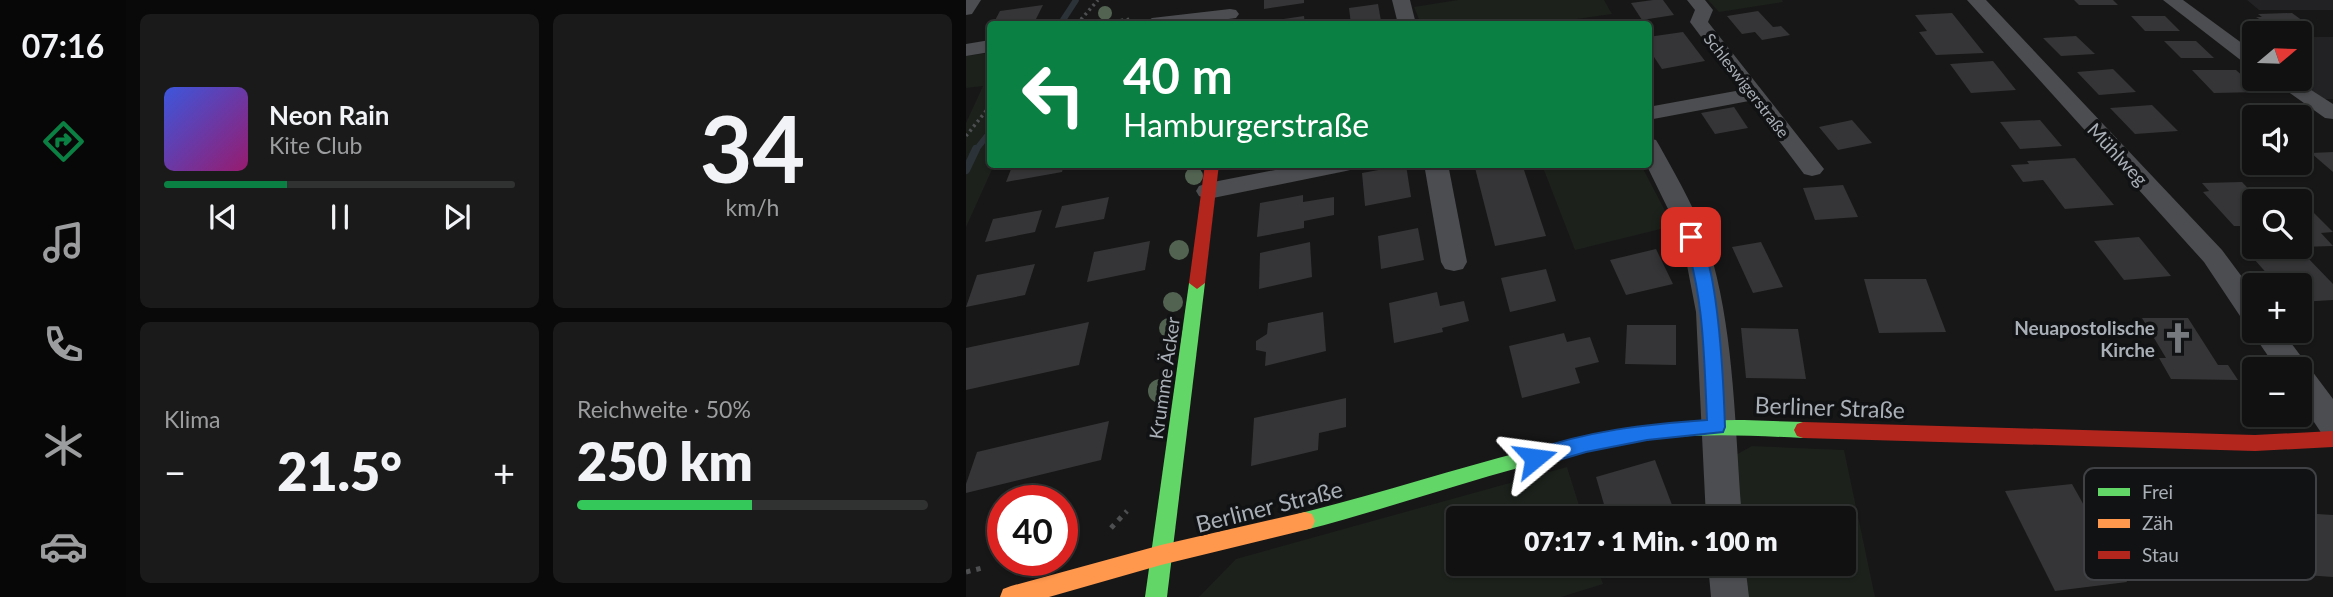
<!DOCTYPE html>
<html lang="de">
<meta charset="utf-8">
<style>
:root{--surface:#111;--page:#1a1a1a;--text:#f1f3f6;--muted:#9c9d9f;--line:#303131;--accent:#0b8043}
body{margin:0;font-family:Lato,sans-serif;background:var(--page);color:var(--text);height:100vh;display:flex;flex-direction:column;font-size:26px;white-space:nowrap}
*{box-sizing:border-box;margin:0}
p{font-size:23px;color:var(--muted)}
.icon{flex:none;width:38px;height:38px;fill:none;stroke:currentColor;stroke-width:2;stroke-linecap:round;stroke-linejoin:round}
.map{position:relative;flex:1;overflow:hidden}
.panel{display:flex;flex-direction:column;gap:14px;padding:14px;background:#090909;width:840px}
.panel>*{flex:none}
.guide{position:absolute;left:21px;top:21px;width:665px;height:147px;border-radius:7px;box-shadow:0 2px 5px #0004,0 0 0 2px var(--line);background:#0b8043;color:#fff;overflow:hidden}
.needle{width:46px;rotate:71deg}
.controls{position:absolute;left:1276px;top:21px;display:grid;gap:14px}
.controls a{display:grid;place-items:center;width:70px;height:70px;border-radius:7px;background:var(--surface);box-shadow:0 2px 5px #0004,0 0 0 2px var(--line);font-size:35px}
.speed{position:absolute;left:21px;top:485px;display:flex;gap:14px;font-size:35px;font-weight:700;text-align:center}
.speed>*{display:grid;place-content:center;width:91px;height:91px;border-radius:50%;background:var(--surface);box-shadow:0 2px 5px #0004,0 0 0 2px var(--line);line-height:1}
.speed .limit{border:10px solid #d22;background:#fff;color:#111}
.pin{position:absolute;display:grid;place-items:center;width:60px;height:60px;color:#fff;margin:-30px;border-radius:14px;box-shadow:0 4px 10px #0006}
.me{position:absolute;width:77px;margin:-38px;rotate:74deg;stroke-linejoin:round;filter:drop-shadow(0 0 5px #0008)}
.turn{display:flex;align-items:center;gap:24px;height:147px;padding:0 21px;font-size:32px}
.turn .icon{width:91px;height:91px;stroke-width:2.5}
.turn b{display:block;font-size:49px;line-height:60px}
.big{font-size:52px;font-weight:800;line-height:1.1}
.panel .tile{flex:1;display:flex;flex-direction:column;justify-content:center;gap:10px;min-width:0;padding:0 24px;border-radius:10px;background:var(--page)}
.panel .dial{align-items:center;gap:0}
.dial b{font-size:91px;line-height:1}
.song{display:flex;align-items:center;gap:21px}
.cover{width:84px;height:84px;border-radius:10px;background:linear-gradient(135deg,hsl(230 70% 55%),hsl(320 70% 35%))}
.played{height:7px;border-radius:4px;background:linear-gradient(90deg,var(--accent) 35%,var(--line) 35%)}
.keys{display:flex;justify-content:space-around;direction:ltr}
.heat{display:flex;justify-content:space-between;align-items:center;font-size:38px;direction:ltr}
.charge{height:10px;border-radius:5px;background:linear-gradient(90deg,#34c759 50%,var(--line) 0)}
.panel .tiles{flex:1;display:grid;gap:14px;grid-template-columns:repeat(2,1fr)}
.trip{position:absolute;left:480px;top:506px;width:410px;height:70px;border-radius:7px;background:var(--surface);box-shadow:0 2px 5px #0004,0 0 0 2px var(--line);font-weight:800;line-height:70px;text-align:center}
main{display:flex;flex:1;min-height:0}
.tab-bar{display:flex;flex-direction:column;width:126px;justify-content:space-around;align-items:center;background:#070707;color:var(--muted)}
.tab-bar .icon{width:49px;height:49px}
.tab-bar .current{color:var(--accent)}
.tab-bar b{font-size:32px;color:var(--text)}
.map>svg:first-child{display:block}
</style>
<main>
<nav class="tab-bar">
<b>07:16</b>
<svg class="icon current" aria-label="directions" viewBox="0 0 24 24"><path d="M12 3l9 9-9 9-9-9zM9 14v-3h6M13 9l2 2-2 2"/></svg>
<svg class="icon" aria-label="music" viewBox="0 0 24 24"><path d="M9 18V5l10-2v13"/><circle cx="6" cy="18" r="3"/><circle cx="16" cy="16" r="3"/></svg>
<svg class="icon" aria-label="phone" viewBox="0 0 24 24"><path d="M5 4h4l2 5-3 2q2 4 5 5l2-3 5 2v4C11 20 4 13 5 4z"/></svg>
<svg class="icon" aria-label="climate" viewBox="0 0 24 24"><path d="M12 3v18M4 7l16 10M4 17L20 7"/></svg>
<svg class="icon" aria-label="car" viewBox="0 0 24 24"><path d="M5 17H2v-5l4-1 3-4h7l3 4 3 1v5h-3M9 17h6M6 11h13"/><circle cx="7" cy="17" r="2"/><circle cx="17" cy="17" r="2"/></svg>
</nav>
<section class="panel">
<div class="tiles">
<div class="tile">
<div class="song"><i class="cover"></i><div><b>Neon Rain</b><p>Kite Club</p></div></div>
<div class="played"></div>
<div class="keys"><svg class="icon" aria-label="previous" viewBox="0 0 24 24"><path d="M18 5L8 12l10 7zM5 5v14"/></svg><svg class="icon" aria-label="pause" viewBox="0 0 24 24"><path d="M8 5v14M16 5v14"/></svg><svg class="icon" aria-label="next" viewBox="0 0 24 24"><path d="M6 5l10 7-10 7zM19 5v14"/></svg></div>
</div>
<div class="tile dial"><b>34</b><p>km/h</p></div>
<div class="tile"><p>Klima</p>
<div class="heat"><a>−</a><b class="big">21.5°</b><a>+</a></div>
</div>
<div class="tile"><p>Reichweite · 50%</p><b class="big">250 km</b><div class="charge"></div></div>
</div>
</section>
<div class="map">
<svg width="1367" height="597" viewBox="0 0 1367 597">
<rect width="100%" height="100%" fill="#171717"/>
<g fill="#222224">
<polygon points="1281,0 1367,0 1367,10 1293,10"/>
<polygon points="1334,37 1367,37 1367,99 1345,99 1314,79 1334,79"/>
</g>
<g fill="#1c211c">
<polygon points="492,0 638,0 646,14 575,24 455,24 448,7"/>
<polygon points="742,0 816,0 817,2 753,12"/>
<polygon points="24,53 24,164 28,165 0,227 0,123 17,86 0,88 0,56"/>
<polygon points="576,165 675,165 707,226 609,250"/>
<polygon points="786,446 878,450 909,597 776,597 774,564 877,564 877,518 770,518 766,457"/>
<polygon points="601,467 617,518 492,518 492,564 630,564 637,584 595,597 233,597 270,559"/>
</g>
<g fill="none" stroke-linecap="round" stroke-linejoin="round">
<g stroke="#2b3338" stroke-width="6">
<polyline points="97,20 110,0"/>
<polyline points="9,151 24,132"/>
</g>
<polyline stroke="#2b3338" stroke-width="8" points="0,170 10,149"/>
</g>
<g fill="#353537">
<polygon points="298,0 338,0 338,3 298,9"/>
<polygon points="687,0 697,0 708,15 676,20 665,3"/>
<polygon points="1108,0 1147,0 1152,5 1113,5"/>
<polygon points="412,4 415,21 385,24 383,8"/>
<polygon points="77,5 68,23 27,24 34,11"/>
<polygon points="792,11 807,27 815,26 824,35 796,40 789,32 776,34 761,16"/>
<polygon points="986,13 1018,53 970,55 953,32 961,31 949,15"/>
<polygon points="1326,13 1348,29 1312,30 1290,17 1296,17 1292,14"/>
<polygon points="338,16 339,24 297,24 297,22"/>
<polygon points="1165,16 1199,16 1214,31 1179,31"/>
<polygon points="717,32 739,61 696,69 682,48 682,37"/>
<polygon points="1110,36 1129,54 1095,56 1077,38"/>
<polygon points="1198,41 1230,41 1248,58 1215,58"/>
<polygon points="1027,61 1050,90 1005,93 984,64"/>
<polygon points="1147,69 1170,92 1133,95 1111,72"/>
<polygon points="1226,70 1270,70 1294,92 1248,93"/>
<polygon points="1186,105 1212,131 1169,134 1144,108"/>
<polygon points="768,107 782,128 749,134 735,113"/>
<polygon points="886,120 906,143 872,150 853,127"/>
<polygon points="1074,120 1096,146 1054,149 1034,122"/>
<polygon points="1367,152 1367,172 1345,153"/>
<polygon points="1109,158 1148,205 1099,209 1077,180 1057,182 1045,165 1063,164 1061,161"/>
<polygon points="47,164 98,164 96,172 40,182"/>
<polygon points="508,164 556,164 580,236 529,246"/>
<polygon points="440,165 445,197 399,206 396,173"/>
<polygon points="1276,182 1294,201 1288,201 1288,226 1268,226 1237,192 1243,191 1236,183"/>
<polygon points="877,185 892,217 849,220 837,188"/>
<polygon points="337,195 337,202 368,197 368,215 338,221 338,228 291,237 294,203"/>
<polygon points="143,197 138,219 89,228 96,206"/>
<polygon points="1342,207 1367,232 1355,233 1367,246 1334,247 1334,208"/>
<polygon points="76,210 69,232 19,242 27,219"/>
<polygon points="452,228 458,260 415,269 412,236"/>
<polygon points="1173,237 1205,276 1158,280 1128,241"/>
<polygon points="184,241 179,270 121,282 128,252"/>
<polygon points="344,242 346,277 293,289 294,253"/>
<polygon points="795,242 817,287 787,293 766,247"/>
<polygon points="690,249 707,284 660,295 644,260"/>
<polygon points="1340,256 1367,284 1367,300 1334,302 1334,285 1311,285 1288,259"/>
<polygon points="69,264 59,295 0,307 11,275"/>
<polygon points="580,269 590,301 544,312 535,278"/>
<polygon points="898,279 960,279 980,332 913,333"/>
<polygon points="471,292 474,306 498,301 503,321 476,328 477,332 428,343 423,303"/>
<polygon points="357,312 360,351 299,366 300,352 290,350 290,341 301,334 302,323"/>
<polygon points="1176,318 1222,318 1252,365 1262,365 1272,380 1205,379 1193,358 1200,358"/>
<polygon points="123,322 113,365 0,390 0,348"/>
<polygon points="661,325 710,325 710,365 659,364"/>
<polygon points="775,328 832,329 840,379 780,378"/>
<polygon points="598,333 601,342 624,337 633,362 609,368 614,383 556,398 543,346"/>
<polygon points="380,398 380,427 353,433 352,450 285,466 288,418"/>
<polygon points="143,421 135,460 0,493 0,484 11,452"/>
<polygon points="689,460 711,518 642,518 630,477"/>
<polygon points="1106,484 1161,582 1089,591 1039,491"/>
<polygon points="1304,511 1367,515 1367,577 1339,575"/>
</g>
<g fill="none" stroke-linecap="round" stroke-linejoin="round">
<g stroke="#4d4f51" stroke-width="3.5" stroke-dasharray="2.5 3.5" stroke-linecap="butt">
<polyline points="111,24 132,0"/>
<polyline points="125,24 166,19"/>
<polyline points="0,136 24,106"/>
</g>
<g stroke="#4d4f51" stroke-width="5" stroke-dasharray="4.5 6" stroke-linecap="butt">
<polyline points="145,528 161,511"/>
<polyline points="0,572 16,568"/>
</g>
<g fill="#4c4d50" fill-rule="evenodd">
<polygon points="0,0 15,0 6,14 0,15"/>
<polygon points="426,0 444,0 450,24 432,24"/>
<polygon points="721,0 739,0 747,10 742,22 854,164 858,169 854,174 846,176 838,174 783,101 682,120 682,107 775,90 724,22 729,10"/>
<polygon points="1001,0 1020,0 1256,250 1288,293 1288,325 1278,322 1238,262"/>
<polygon points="1197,0 1217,0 1288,52 1288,67 1281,65"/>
<polygon points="264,9 270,10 273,14 270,18 225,24 177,24 186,18"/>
<polygon points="24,40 24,52 0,56 0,44"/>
<polygon points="1304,79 1328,79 1367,104 1367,119 1359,118"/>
<path d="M 682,138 L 690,140 L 693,145 C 714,183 736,220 747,262 C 769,344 769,433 776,518 L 740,518 L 730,312 L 720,260 L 704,213 L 680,164 L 682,164 Z"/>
<polygon points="340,164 391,164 388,169 380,171 242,199 233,196 230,191 233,186 242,183"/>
<polygon points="458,164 482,164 501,262 497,269 488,271 479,269 475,262"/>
<polygon points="1288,326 1288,331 1316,331 1367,399 1367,438 1356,434 1334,401 1334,369 1311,369 1285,331"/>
<polygon points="742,564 779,564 783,597 745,597"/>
</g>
<g fill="#63d668" fill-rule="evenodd">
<polygon points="231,277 239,283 201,597 179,597 223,283"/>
<path d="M 778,420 L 837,422 L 843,424 L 846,430 L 843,436 L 837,438 C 791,436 745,433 699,438 C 578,451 457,500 339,530 L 332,528 L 329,521 L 332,514 L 339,512 C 483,476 627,418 778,420 Z"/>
</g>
<polygon fill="#ff974d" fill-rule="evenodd" points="339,512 346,514 349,521 346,528 339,530 195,565 83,597 34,597 37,589 45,586 195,545"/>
<g fill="#b3261e" fill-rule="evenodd">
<polygon points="239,164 253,164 239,283 231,289 223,283"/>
<polygon points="837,422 1289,435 1367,431 1367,447 1289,451 837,438 831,436 828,430 831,424"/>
</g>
</g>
<g fill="#526352">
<circle cx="139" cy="13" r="7"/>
<circle cx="228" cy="176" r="9"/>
<circle cx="213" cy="250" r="10"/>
<circle cx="207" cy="302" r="10"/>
<circle cx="203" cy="328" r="10"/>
<circle cx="194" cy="391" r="12"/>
</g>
<path fill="#1a73e8" stroke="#114b97" stroke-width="2" d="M 725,232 C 753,240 758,397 759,427 L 757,432 L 681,440 L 620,452 L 569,467 L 562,464 L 560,458 L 562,452 C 620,431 680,424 741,420 C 738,357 738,296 718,237 Z"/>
<defs>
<symbol id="church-bare" viewBox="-9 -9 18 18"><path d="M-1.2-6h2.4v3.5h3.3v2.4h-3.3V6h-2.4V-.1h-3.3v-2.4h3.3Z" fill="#767a7f" stroke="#111213" stroke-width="2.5" paint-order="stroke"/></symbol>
</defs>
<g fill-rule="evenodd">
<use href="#church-bare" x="1190" y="316" width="44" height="44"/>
</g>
<g text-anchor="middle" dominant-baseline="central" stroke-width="7" stroke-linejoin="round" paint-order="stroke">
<g font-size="16" fill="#a9afb7" stroke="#111213">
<text transform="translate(781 85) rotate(52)">Schleswigerstraße</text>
</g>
<g font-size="19" fill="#a9afb7" stroke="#111213">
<text transform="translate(1152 154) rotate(47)">Mühlweg</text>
<text transform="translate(198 378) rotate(-82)">Krumme Äcker</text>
</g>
<g font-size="19" font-weight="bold" fill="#a9afb7" stroke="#111213" text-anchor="end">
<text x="1189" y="327">Neuapostolische<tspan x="1189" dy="22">Kirche</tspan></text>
</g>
<g font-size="23" fill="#a9afb7" stroke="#111213">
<text transform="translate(864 407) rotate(2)">Berliner Straße</text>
<text transform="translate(303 506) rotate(-14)">Berliner Straße</text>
</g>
</g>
<rect x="1118" y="468" width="232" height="112" rx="10" fill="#111213" stroke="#3f4144" stroke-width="2"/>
<rect x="1132" y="488" width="32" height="8" fill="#63d668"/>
<rect x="1132" y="519" width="32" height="9" fill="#ff974d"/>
<rect x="1132" y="551" width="32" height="8" fill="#b3261e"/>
<g font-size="19" fill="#a9afb7">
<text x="1176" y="499">Frei</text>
<text x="1176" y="530">Zäh</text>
<text x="1176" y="562">Stau</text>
</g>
</svg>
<div class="controls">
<a><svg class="needle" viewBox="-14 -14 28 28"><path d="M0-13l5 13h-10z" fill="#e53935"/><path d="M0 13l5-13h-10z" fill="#9c9d9f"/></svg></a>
<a><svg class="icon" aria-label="sound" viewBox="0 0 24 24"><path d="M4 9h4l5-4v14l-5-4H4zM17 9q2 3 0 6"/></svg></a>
<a><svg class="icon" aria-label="search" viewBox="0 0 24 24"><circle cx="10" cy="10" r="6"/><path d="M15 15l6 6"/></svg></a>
<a>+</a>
<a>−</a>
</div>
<div class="speed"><div class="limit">40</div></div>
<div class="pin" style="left:725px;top:237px;background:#d93025"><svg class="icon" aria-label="arrive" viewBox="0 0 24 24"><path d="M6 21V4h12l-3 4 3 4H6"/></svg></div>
<svg class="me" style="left:569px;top:458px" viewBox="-20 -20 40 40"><path d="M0-17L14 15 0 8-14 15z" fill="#1a73e8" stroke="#fff" stroke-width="4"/></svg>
<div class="trip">07:17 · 1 Min. · 100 m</div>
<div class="guide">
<div class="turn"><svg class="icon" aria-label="left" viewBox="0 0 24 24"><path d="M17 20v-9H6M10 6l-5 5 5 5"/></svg><div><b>40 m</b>Hamburgerstraße</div></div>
</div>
</div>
</main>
